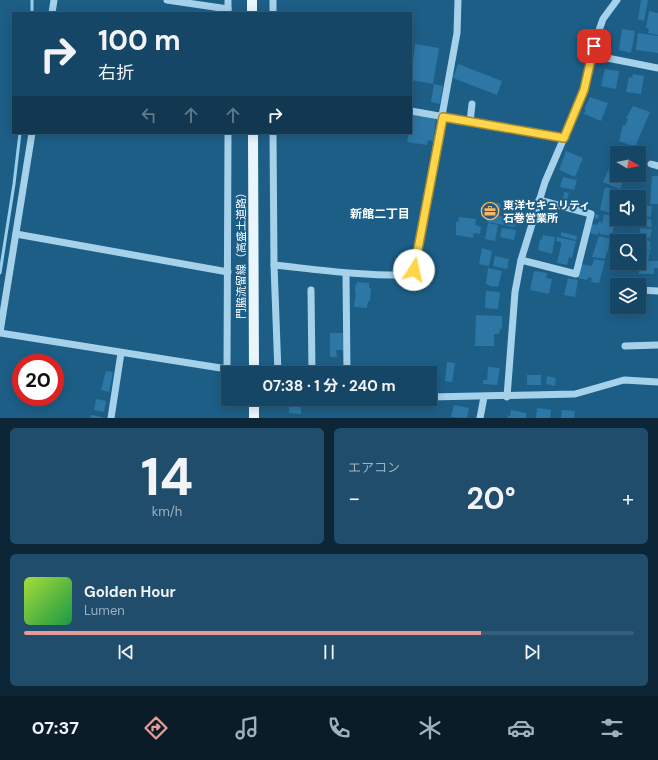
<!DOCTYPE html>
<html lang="ja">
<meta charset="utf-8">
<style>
:root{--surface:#164665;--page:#1f4d6b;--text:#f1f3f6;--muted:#9eb1bf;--line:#355e79;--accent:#e69b98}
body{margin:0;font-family:"DM Sans","Noto Sans JP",sans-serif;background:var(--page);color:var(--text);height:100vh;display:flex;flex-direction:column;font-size:15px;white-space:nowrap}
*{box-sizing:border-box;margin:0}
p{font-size:13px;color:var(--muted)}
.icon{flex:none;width:22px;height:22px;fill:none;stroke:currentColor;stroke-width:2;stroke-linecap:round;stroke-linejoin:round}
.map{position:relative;height:418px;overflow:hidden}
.side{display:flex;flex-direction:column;gap:10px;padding:10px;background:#0c2638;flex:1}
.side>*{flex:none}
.hud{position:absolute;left:12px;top:12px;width:400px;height:122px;border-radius:0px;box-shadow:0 2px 10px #0003,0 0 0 1px var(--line);background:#164665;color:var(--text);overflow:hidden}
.needle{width:26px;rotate:100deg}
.buttons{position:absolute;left:610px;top:146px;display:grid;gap:8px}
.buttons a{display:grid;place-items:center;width:36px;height:36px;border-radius:0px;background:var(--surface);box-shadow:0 2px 10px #0003,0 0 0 1px var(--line);font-size:20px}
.speed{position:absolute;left:12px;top:354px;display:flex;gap:8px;font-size:20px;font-weight:700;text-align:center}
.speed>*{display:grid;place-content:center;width:52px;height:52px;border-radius:50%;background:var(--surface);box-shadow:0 2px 10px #0003,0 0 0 1px var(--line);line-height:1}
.speed .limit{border:6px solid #d22;background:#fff;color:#111}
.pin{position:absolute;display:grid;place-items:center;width:34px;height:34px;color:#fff;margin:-17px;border-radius:8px;box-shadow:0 2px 6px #0006}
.me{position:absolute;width:44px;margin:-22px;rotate:10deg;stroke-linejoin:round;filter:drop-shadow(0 0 3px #0008)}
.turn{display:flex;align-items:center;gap:14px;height:84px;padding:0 20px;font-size:18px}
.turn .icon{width:52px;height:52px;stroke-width:2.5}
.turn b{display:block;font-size:28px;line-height:34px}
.lanes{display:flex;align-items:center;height:38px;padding:0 20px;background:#0003;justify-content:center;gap:20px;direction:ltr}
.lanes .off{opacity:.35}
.big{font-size:30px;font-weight:700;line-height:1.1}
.side .widget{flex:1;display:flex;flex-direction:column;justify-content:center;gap:6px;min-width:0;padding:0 14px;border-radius:6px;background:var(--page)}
.side .dial{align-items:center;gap:0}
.dial b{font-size:52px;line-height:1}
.song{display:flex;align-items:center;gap:12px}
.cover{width:48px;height:48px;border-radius:6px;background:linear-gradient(135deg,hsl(80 70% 55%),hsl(140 70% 35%))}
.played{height:4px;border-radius:2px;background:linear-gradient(90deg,var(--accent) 75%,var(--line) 75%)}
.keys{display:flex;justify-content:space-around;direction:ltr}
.heat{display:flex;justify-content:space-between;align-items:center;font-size:22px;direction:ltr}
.side .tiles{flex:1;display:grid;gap:10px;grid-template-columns:1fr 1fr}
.widget:last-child{grid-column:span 2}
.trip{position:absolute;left:221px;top:366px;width:216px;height:40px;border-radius:0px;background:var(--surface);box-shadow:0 2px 10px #0003,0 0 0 1px var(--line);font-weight:700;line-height:40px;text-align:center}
.tab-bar{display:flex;height:64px;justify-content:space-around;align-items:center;background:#091c28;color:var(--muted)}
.tab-bar .icon{width:28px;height:28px}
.tab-bar .on{color:var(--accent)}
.tab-bar b{font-size:18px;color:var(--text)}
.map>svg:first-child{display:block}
</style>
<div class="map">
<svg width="658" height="418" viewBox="0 0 658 418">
<rect width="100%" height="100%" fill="#1d5e87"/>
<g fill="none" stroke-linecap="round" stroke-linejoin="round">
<g stroke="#99cfed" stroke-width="3">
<polyline points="32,13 32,0"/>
<polyline points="0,273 14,184 20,133"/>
</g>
</g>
<g fill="#2c77a5">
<polygon points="641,0 648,0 644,21 638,19"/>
<polygon points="649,11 658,13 658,35 648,33 649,29 646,28"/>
<polygon points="622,29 635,31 631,53 619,50"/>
<polygon points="638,33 658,36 658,53 636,50"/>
<polygon points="415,44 439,48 433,84 411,80"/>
<polygon points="458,64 502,81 497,95 453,78"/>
<polygon points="605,69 619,71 616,89 601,86"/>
<polygon points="633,74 644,76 641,94 626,92 629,77 632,78"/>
<polygon points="434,84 443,86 440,104 431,102"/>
<polygon points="590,97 608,103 601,121 584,114 586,109 584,109"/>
<polygon points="633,106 650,112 635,147 619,141 623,125 625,126 628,119 626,118"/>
<polygon points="412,114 436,119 433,141 428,140 427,145 407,142 409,133 411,133"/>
<polygon points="566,151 583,158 575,177 559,170"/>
<polygon points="614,156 617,158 617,175 626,175 620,189 603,182"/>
<polygon points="652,176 658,176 658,204 650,204"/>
<polygon points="563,177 577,180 574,190 560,187"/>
<polygon points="605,187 619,191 614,214 600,210"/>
<polygon points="564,192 569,193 567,200 563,199"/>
<polygon points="491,202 501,204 499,216 517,219 515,227 487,222"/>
<polygon points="641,205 652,206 651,217 640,216"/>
<polygon points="595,214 599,215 598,219 594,218"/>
<polygon points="604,214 615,216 612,236 600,234 599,231 598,235 590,233 592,224 596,225 600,221 602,224"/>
<polygon points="459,217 476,219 475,225 481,227 480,234 474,233 473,238 456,235 456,222 458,222"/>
<polygon points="640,218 651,219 652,227 640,226"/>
<polygon points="488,223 498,225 495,241 485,239"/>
<polygon points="502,228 516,230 514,240 500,237"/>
<polygon points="640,228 652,229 650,238 640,237"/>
<polygon points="561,232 577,236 576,240 561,236"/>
<polygon points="543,235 555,237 552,254 538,250 540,239 542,240"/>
<polygon points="599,236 611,239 610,242 609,241 608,252 607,251 605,259 592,257"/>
<polygon points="557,237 576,241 572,258 569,257 567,265 557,263 561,246 561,242 556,241"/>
<polygon points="640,240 650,241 651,250 640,249"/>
<polygon points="482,248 492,251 489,266 479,264"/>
<polygon points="640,250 650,251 648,261 639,260"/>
<polygon points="495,256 509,259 507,269 493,266"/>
<polygon points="594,259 605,261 599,283 591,282 592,278 588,277 587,280 578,278 581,264 592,266"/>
<polygon points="639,261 658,261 658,268 654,268 654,274 639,274"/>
<polygon points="488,268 502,271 498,287 494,286 493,287 486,284"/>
<polygon points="534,271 547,273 546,278 552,279 549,294 530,290"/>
<polygon points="568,278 578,280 575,297 564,295"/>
<polygon points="357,282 369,283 369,288 371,288 370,301 368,301 367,308 354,307 356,292 355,292 355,285 357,285"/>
<polygon points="486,291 500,292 498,309 485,308"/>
<polygon points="476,315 502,316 502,329 500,329 499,334 494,334 494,346 475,346"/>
<polygon points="330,333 343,333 343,350 336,350 337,357 330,357"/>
<polygon points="447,362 455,363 452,382 445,381"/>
<polygon points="488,367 500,368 497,385 483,384 483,380 487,380"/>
<polygon points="106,371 113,372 109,392 101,390"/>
<rect x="527" y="375" width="14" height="10"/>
<polygon points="547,376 556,378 555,386 546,384"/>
<polygon points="96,399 106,401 104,412 94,410"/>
<polygon points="289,402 301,402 301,414 289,413"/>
<polygon points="454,405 469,408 467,418 451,417"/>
<polygon points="537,408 551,410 550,418 536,418"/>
<polygon points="511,410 526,413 526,418 507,418 508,416 510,416"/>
<polygon points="562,410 575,411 574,418 561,418"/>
<polygon points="91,415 102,417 102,418 90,418"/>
</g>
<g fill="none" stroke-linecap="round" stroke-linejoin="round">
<g stroke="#a6d1eb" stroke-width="7">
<polyline points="167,0 228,9"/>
<polyline points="228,0 228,13"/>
<polyline points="52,13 54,0"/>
<polyline points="273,13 273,0"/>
<polyline points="592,55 658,68"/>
<polyline points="411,111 564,138"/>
<polyline points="470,122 472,104"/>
<polyline points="273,133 274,265 278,373"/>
<polyline points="651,164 658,166"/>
<polyline points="16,234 228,272"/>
<polyline points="521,260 576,274 591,214 539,200"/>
<path d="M 274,265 C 321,270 363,276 410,275"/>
<polyline points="414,270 457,33 458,0"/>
<polyline points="346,274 347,373"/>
<polyline points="311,290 312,373"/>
<polyline points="639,290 658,291"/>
<polyline points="0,332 32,133"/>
<polyline points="0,333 227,369 228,133"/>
<polyline points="625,346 658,345"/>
<polyline points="430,397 575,394 624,380 658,382"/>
<polyline points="507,397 515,292 521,260 545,182 585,89 597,36 603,19 617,0"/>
<polyline points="324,399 371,399"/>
<polyline points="111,418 121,353"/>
<polyline points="480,418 484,397"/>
</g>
<g stroke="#eaf6fe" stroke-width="10">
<polyline points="252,0 252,13"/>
<polyline points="253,133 254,373"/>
<polyline points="254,399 254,418"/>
</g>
</g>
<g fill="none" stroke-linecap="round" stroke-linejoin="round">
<defs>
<polyline id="route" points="414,270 443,117 564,138 584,90 594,46"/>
</defs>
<use href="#route" stroke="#a68a30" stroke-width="10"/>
<use href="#route" stroke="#ffd54a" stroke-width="7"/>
</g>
<defs>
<symbol id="office-ring" viewBox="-11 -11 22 22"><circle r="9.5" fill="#1d5e87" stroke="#fbb564" stroke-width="1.5"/><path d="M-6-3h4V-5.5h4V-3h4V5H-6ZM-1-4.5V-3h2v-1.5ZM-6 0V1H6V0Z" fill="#fbb564"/></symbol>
</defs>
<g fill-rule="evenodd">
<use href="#office-ring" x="480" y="201" width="20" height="20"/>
</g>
<g text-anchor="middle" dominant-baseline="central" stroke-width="4" stroke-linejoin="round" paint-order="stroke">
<g font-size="11" font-weight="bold" fill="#fff" stroke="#1d5e87" text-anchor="start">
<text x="503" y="205">東洋セキュリティ<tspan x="503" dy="13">石巻営業所</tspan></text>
</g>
<g font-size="11" fill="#fff" stroke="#1d5e87">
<text transform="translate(241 253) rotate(-90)">門脇流留線（高盛土道路）</text>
</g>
<g font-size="12" font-weight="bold" fill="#fff" stroke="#1d5e87">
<text x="380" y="214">新館二丁目</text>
</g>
</g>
</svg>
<div class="buttons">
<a><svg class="needle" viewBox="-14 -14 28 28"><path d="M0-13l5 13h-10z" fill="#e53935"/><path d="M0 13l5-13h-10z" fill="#9eb1bf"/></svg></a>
<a><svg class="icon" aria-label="sound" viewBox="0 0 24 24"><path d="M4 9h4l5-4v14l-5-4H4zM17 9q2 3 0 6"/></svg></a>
<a><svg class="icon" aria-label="search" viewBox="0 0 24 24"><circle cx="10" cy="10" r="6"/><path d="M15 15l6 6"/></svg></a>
<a><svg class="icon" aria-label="layers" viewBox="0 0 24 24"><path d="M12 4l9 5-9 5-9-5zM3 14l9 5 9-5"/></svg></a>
</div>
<div class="speed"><div class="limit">20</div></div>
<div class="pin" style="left:594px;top:46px;background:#d93025"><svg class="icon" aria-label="arrive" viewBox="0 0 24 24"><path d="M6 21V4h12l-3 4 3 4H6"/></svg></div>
<svg class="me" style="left:414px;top:270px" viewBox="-20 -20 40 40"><circle r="19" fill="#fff"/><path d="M0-13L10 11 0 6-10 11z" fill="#ffd54a"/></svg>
<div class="trip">07:38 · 1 分 · 240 m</div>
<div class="hud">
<div class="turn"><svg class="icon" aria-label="right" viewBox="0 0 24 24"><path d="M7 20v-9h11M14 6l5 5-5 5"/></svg><div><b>100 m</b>右折</div></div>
<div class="lanes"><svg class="icon off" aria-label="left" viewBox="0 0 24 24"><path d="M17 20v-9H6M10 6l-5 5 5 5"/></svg><svg class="icon off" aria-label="ahead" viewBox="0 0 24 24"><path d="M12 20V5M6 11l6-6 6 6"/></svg><svg class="icon off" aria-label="ahead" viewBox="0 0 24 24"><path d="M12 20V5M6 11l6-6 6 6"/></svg><svg class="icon" aria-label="right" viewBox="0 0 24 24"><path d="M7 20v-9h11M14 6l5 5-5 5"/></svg></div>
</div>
</div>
<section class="side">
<div class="tiles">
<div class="widget dial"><b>14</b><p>km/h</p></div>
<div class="widget"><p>エアコン</p>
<div class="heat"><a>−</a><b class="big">20°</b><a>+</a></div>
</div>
<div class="widget">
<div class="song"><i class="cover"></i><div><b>Golden Hour</b><p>Lumen</p></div></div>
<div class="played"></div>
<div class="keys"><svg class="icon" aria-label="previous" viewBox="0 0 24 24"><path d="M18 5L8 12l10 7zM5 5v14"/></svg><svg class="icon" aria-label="pause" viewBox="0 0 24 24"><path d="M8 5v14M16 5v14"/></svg><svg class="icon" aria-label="next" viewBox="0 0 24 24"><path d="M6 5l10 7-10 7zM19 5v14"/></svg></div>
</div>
</div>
</section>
<nav class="tab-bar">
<b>07:37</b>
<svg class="icon on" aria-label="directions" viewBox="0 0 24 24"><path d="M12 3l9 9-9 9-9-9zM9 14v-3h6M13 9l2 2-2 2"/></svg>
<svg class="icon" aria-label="music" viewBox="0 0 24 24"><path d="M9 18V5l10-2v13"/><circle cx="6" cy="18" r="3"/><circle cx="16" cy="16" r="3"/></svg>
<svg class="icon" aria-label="phone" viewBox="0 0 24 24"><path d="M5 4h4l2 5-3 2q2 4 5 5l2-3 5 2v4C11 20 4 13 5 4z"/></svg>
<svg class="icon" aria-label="climate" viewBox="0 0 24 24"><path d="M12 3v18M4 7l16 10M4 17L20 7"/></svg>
<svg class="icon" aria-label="car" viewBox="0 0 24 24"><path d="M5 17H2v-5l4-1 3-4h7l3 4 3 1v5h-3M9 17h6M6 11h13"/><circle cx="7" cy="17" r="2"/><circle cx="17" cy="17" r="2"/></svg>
<svg class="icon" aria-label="filters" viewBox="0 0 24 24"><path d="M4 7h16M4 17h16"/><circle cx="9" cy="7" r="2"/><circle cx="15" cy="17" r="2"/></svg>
</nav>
